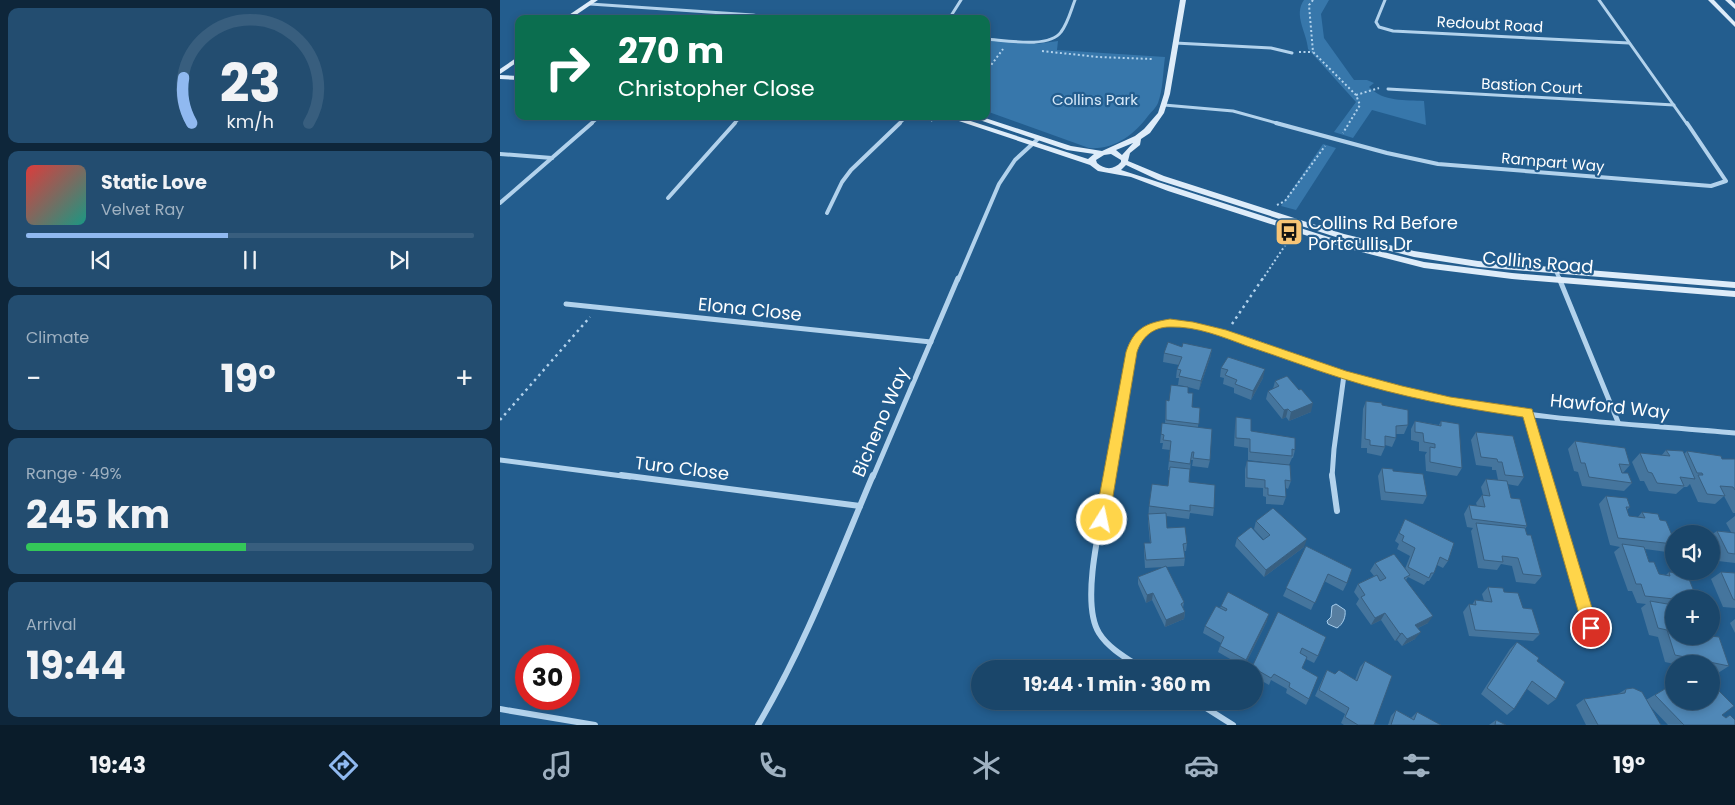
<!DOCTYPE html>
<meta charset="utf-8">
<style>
:root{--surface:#1a466a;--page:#234d70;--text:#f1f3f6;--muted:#9fb1c1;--line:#385e7e;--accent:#90b9f0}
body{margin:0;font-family:Poppins,sans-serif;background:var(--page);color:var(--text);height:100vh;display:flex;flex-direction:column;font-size:19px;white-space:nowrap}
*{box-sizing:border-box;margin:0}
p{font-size:16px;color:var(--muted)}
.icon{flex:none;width:28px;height:28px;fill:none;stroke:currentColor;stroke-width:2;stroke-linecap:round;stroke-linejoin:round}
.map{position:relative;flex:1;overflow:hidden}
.sheet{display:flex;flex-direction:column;gap:8px;padding:8px;background:#0e263a;width:500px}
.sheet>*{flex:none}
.top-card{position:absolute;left:15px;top:15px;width:475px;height:105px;border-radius:10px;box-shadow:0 2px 8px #0003,0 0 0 1px var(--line);background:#0b6e4f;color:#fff;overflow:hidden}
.controls{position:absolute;left:1165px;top:525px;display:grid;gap:10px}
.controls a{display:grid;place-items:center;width:55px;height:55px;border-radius:50%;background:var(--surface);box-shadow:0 2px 8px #0003,0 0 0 1px var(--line);font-size:25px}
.speed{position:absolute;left:15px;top:645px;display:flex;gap:10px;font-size:25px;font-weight:700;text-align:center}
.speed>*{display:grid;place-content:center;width:65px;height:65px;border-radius:50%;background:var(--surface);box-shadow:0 2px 8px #0003,0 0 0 1px var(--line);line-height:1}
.speed .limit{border:8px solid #d22;background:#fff;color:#111}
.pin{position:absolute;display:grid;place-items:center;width:42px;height:42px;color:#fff;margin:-21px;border:2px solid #fff;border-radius:50%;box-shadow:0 1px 5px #0007}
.me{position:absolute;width:55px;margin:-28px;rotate:10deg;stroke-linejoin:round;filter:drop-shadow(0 0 4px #0008)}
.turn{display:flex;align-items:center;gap:18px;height:105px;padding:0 20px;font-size:22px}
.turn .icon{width:65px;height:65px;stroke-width:2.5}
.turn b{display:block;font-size:35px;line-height:42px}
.big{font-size:38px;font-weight:700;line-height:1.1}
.sheet .widget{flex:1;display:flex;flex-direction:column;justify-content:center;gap:8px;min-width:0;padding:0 18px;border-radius:10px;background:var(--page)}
.sheet .dial{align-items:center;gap:0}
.dial svg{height:130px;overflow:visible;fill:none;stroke:var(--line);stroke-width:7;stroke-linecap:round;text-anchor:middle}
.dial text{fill:var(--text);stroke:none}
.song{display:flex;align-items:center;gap:15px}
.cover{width:60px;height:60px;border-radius:8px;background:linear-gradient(135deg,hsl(0 70% 55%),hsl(170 70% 35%))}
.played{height:5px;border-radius:2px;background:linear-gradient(90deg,var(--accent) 45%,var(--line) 45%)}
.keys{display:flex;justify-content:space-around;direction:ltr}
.heat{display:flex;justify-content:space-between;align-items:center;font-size:28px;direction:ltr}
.charge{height:8px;border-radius:4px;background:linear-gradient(90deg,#34c759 49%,var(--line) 0)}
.trip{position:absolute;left:471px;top:660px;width:292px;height:50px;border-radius:25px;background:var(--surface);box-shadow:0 2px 8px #0003,0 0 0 1px var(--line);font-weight:700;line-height:50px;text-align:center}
.tab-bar{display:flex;height:80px;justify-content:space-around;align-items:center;background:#0a1c2a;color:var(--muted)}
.tab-bar .icon{width:35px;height:35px}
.tab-bar .active{color:var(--accent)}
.tab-bar b{font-size:22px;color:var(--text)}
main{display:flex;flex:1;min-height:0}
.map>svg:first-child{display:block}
</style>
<main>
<section class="sheet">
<div class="widget dial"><svg viewBox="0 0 100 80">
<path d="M14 69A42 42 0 1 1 86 69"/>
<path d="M14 69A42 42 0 0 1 9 41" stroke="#90b9f0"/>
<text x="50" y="56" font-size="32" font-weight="700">23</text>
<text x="50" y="72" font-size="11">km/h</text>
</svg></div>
<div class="widget">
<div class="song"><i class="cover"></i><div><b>Static Love</b><p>Velvet Ray</p></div></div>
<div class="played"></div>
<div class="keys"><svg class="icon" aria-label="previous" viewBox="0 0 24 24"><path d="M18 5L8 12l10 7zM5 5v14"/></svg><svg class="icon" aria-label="pause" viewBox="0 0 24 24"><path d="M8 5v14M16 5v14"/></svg><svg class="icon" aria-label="next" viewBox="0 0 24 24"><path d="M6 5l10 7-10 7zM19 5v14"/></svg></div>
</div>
<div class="widget"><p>Climate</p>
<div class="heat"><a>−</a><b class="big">19°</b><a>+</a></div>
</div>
<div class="widget"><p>Range · 49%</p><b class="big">245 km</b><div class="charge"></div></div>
<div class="widget"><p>Arrival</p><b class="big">19:44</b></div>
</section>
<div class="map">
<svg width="1235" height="725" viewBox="0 0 1235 725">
<rect width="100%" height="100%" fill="#235d8e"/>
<g fill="#3777ab">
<path d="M 804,0 L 829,0 L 821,14 L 824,38 L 854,80 L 867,80 L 874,83 L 869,87 C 883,102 906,100 924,101 L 926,125 L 872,110 L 853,138 L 834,132 L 856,102 L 808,49 C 807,33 793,15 804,0 Z"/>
<path d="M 486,40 L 536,44 L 558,41 L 557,50 L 665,57 C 663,71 663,90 658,103 C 656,108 651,112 648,116 C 634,135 614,150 589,148 L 486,111 Z"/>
<polygon points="823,144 836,148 796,210 781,206"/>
</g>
<path fill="#577ea0" stroke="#a7ceed" d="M 836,604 L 845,610 C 846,617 843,624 837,628 L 828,624 L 827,621 L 831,617 L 832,606 Z"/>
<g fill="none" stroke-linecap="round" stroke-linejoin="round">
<g stroke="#b2d2ec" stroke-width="2" stroke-dasharray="2 2.5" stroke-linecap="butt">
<polyline points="813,0 809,5 813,52 856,95 860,105 843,133"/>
<polyline points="542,51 598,57 652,59"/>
<polyline points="799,52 813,52"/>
<polyline points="486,72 503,49"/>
<polyline points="856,95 879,88"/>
<polyline points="431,121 436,117"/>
<polyline points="777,205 785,201 825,146"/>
<polyline points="762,280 790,238"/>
</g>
<g stroke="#b2d2ec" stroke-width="2.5" stroke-dasharray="2.5 4" stroke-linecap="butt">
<polyline points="732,324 763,278"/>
<polyline points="0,420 90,317"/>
</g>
<g stroke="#b2d2ec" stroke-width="3">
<polyline points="885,0 876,22 879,27 893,31 1129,43"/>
<polyline points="1099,0 1187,124"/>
<polyline points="90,4 253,15 274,19"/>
<polyline points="449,19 461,0"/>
<path d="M 486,39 C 504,40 549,49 561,32 C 568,23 571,10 575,0"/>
<polyline points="675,43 771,48 792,53"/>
<polyline points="888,89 1174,105"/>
<polyline points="664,105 733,111 780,124"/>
<polyline points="91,124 100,116"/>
<polyline points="234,124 241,116"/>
<polyline points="399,124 407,116"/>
</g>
<g stroke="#b2d2ec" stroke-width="4">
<polyline points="776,123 887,153 938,164 1211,186 1226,181 1187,123"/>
<polyline points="0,154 52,158"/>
<polyline points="168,198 235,123"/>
<polyline points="0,203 92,123"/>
<polyline points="327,213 342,182 351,170 400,123"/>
<polyline points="1056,271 1060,280"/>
<polyline points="458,280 499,184 515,160 539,138"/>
</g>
<g stroke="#b2d2ec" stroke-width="5">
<polyline points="1059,278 1118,422"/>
<polyline points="66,304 431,342"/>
<polyline points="1028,412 1047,477"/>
<polyline points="0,460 130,477"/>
<polyline points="373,477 458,278"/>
<path d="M 610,477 L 634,348 C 638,338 645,327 656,325 C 693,317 757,343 792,356 C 839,373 885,388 934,398 C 1032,420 1135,424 1235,433"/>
<polyline points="832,477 834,449 844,375"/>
</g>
<g stroke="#b2d2ec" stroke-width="6">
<polyline points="121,475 360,506"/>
<path d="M 610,475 C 603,513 579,601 599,633 C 609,649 628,659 643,669"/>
<polyline points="832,475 837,511"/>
<polyline points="1046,475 1091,628"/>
<polyline points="695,701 733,725"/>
<polyline points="0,709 95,725"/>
<path d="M 258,725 C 305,646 337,560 373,475"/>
</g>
<g fill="#deecf9" fill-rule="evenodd">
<polygon points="91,0 98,0 70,19 63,19"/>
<path d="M 680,0 L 686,0 L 670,94 L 664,113 L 650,133 L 641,139 L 640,145 L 630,153 L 628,161 L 664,176 L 844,234 L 914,251 L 978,261 L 1235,282 L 1235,288 L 978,267 L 914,257 L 839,238 L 658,180 L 626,165 L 621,170 L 847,243 L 924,262 L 1012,273 L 1235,291 L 1235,297 L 1012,279 L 924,268 L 842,247 L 668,191 L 631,177 L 598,171 L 590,165 L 444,116 L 455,116 L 588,159 L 594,154 L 567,150 L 468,116 L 479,116 L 571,146 L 602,151 L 635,136 L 644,129 L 658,113 L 664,94 ZM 633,143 L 622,155 L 616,150 ZM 611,154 L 621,160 L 621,162 C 614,170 605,170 597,163 L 596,160 L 604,155 Z"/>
<polygon points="1208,0 1214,0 1235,22 1235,27"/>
<polygon points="1225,0 1231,0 1235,4 1235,9"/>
<polygon points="19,56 19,61 0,74 0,69"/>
<polygon points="0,75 19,76 19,80 0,79"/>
</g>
</g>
<g fill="#45759d">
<polygon points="682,347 712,349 710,358 699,390 688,387 688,393 692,407 700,408 698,427 710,460 708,468 692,466 693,460 691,460 689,482 714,508 713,516 690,513 689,519 666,516 667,528 687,543 686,551 684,551 685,558 684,566 666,567 684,602 683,608 685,612 684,619 665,627 652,600 646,603 638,584 638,577 665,567 645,568 644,551 644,543 650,543 648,522 649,506 668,486 670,470 668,470 670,450 662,449 663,443 660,443 661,434 665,424 666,400 669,401 684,386 678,385 679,378 676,378 677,369 679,365 663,362 664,353"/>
<polygon points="721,368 763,378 751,400 734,393 734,388 723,384 724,378 720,377"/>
<polygon points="775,381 811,412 789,421 786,417 782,419 766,399 768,391 773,389"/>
<polygon points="866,401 882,405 908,425 904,434 896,434 896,438 892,447 885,445 885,447 881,456 867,453 867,448 861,448 863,409"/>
<polygon points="736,417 751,431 795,450 793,458 792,458 789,465 748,460 748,448 734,446 735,426"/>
<polygon points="915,421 939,425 941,421 962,468 957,476 926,471 925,455 927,452 919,451 919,442 911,440 911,429"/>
<polygon points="976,432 1024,477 1018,486 1007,484 1011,498 1027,526 1025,529 1027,535 1042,576 1035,584 1016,582 1012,566 1001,564 997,570 978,568 971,531 973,528 967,527 964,514 969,505 977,506 976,503 982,495 983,495 981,487 986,479 998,480 996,470 992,470 992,467 976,465 971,440"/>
<polygon points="1075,441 1130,465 1123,473 1132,483 1124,491 1082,486 1078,472 1074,471 1068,449"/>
<polygon points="1166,450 1184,454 1187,451 1222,459 1235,459 1235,513 1233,513 1224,496 1215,504 1198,502 1190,484 1187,487 1184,487 1176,494 1149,491 1144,481 1140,481 1132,462 1140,453 1161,456"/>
<polygon points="747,461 791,481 788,489 786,488 786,497 783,505 766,504 766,497 763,496 763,488 745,487 745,469"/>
<polygon points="882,468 927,496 923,504 881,500 878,476"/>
<polygon points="1106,496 1130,507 1127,510 1129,516 1138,517 1142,512 1160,520 1174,540 1174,546 1167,552 1145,549 1149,562 1159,574 1166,575 1169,572 1187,574 1174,599 1174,636 1229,666 1218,673 1211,671 1211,664 1174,664 1165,662 1158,637 1149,635 1141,608 1146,604 1137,603 1132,591 1128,591 1114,552 1120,547 1110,545 1099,504"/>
<polygon points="1235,516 1235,563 1218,561 1211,547 1211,535 1217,531 1231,532 1226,523"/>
<polygon points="905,519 948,561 943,568 937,565 934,573 929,581 927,581 924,585 908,577 906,580 928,623 918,628 915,639 902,646 897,640 895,641 881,620 871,625 856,604 859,599 854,592 858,584 874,576 870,571 875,563 905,569 910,556 897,549 899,544 895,541"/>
<polygon points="756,521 804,547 764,577 735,546 737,538 764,540 754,529"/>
<polygon points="806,546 847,583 843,591 824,581 811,610 783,596"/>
<polygon points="1221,572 1235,573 1235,608 1223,607 1211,579"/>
<polygon points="988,587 1004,592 1023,608 1040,634 1033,641 969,636 963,612 969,604 972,605 975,600 984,601 982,594"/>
<polygon points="721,606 767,621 744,667 718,652 721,643 703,633 705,626 720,608"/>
<polygon points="778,612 818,656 814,663 806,659 802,668 809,699 806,705 786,693 787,689 771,680 769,685 755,677 755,669 751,669"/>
<polygon points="1235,619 1235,633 1230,623"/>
<polygon points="1017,642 1037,661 1056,699 1048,705 1027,689 1014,709 1007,715 981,694 1010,649"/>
<polygon points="865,661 874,725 844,725 841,723 845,714 815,696 824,676 827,670 835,674 855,680 860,667"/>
<polygon points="1168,687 1172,690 1222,715 1225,718 1230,715 1235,725 1168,725 1150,706 1161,725 1086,725 1076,705 1084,699 1118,694 1126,689 1146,700"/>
<polygon points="896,710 911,718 917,712 941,725 888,725 891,716"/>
<polygon points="996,720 1006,725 989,725"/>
</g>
<g fill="#385f80">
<polygon points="712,349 710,358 699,390 701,381"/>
<polygon points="765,369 763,378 751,400 753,391"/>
<polygon points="813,403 811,412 789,421 791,412"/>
<polygon points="788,409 786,417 782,419 784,410"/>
<polygon points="807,539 804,547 764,577 766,570"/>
<polygon points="653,593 652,600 646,603 647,595"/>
<polygon points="685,612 684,619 665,627 666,620"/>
<polygon points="885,613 881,620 871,625 875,618"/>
<polygon points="769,614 767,621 744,667 746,660"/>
<polygon points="933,616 928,623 910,632 915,625"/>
<polygon points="921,632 915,639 902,646 907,639"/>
<polygon points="902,633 897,640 895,641 900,634"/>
</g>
<g fill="#5088b7" stroke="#385f80">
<polygon points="668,342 682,347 683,343 712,349 701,381 679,376 681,370 677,369 682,357 664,353"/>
<polygon points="728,357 765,369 753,391 735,384 737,380 725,375 728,370 721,368"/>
<polygon points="787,376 799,390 801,389 813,403 791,412 788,409 784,410 768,391 779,386 775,381"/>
<polygon points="671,385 688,387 688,393 693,393 692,407 700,408 699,424 666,420 666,400 669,401"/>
<polygon points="866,401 882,403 882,405 908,410 908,425 896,426 896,438 885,436 885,447 870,445 870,440 865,439"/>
<polygon points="736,417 751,419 751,431 795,438 795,450 792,449 792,456 750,452 750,439 736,438"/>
<polygon points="915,421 941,426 941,421 959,424 962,468 930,462 930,447 935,448 935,444 924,442 923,433 915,432"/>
<polygon points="662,423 712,429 710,460 693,458 694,452 692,452 690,464 669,461 671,441 663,440 664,435 661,434"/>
<polygon points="976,432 1013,436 1024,477 1005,475 1002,462 998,462 997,459 981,457"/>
<polygon points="1075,441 1125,448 1130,465 1119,464 1122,473 1128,473 1132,483 1089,477 1085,463 1081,463"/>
<polygon points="1166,450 1183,451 1195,479 1180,477 1184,486 1157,483 1152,473 1148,472 1140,453 1170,456"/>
<polygon points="1187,451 1221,456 1222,459 1235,459 1235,490 1233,487 1220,486 1225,496 1207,494 1198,475 1203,475 1202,473 1197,473"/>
<polygon points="747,461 790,465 791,481 785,480 786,497 768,495 768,488 765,488 765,480 747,478"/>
<polygon points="670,467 690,469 689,482 715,485 714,508 690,505 690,511 649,506 652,484 668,486"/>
<polygon points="882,468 893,469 893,471 923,474 927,496 885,492"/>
<polygon points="986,479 1007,481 1011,498 1020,499 1027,526 972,519 969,505 985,507 982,495 990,496"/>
<polygon points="1106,496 1127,498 1130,507 1126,507 1129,516 1145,518 1142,512 1158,514 1160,520 1166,521 1174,540 1174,544 1118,538"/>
<polygon points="773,508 807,539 766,570 737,538 751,527 763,540 770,535 756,521"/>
<polygon points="666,513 667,528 685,527 687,543 683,544 685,558 646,560 644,543 651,543 648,514"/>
<polygon points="905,519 954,543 948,561 940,557 934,573 931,573 929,578 908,567 915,548 902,541 904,536 899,533"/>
<polygon points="976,523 1025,528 1027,535 1031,535 1042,576 1023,574 1018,558 1002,556 1003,562 984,560"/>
<polygon points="1217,531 1235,533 1235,554 1228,553"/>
<polygon points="1122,544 1144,547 1149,562 1154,562 1159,574 1170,576 1169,572 1187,574 1197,599 1174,599 1145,596 1141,584 1136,584"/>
<polygon points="806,546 852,569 847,583 828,574 815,603 786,588"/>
<polygon points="894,554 910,575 904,578 933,616 915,625 921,632 907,639 902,633 900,634 885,613 875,618 861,597 865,595 858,584 877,575 880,581 886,578 875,563"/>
<polygon points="666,566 684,602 681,604 685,612 666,620 653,593 647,595 638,577"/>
<polygon points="1221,572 1235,573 1235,600 1233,599"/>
<polygon points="988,587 1003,588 1004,592 1018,593 1023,608 1032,609 1040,634 975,630 969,604 976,605 975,600 992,602"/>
<polygon points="728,592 769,614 746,660 720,646 724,637 705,626 716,606 726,611 727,609 721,606"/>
<polygon points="1150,601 1173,605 1174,609 1174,636 1211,636 1219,637 1229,666 1175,655 1167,630 1158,628"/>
<polygon points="778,612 826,637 818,656 802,648 800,653 807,657 802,668 818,677 809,699 789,687 790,683 774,674 771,678 752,667"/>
<polygon points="1017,642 1039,658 1037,661 1065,682 1056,699 1032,681 1014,709 987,688"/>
<polygon points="865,661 892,676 874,725 858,725 845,717 849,708 819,690 827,670 835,674 839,670 857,681"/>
<polygon points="1211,683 1234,706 1222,715 1226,718 1230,715 1235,720 1235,725 1184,725 1155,695 1168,687 1172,690 1174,689 1174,701 1211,701"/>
<polygon points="1133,688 1142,692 1161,725 1098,725 1084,699 1125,693 1126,689"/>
<polygon points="896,710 914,720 917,712 941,725 891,725"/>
<polygon points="996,720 1006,725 995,725"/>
</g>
<path fill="#ffd54a" stroke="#a68a30" d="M 670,319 L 693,322 L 726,330 L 846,371 L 902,386 L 950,397 L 1032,409 L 1098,628 L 1096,633 L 1091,635 L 1085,633 L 1083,628 L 1023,417 C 961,408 900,397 841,378 C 809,368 778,356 747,346 C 723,337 696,326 670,327 C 653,327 642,337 637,352 L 609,520 L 607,524 L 602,526 L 597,524 L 595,520 L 626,352 C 634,328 646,323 670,319 Z"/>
<defs>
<symbol id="bus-square" viewBox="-11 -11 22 22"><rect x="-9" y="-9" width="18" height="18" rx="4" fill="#f7c475" stroke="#235d8e"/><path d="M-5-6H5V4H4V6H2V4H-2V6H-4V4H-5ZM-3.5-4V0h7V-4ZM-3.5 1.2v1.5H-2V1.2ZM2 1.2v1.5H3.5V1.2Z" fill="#111"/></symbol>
</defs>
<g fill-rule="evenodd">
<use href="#bus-square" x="773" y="216" width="32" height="32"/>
</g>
<g text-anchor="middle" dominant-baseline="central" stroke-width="4.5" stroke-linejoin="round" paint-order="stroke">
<g font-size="15" fill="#fff" stroke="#235d8e">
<text transform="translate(990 24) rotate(3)">Redoubt Road</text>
<text transform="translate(1032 86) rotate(3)">Bastion Court</text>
<text transform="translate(1053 162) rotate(5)">Rampart Way</text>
</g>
<g font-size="15" fill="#d8eaf9" stroke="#235d8e">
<text x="595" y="99">Collins Park</text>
</g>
<g font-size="18" fill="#fff" stroke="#235d8e" text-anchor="start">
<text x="808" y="222">Collins Rd Before<tspan x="808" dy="21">Portcullis Dr</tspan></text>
</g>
<g font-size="18" fill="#fff" stroke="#235d8e">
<text transform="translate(1038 262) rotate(5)">Collins Road</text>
<text transform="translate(250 309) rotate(6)">Elona Close</text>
<text transform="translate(1110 406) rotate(6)">Hawford Way</text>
<text transform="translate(380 422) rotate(-67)">Bicheno Way</text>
<text transform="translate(182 468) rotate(7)">Turo Close</text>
</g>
</g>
</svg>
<div class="controls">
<a><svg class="icon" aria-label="sound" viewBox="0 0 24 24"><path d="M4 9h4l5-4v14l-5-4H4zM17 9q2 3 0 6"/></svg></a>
<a>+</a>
<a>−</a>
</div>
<div class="speed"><div class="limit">30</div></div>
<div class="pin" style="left:1091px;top:628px;background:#d93025"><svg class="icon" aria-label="arrive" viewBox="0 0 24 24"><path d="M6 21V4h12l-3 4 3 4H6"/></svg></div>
<svg class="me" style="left:602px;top:520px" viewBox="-20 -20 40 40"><circle r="17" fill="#ffd54a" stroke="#fff" stroke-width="3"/><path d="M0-11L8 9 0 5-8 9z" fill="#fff"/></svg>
<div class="trip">19:44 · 1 min · 360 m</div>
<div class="top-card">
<div class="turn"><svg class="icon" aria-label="right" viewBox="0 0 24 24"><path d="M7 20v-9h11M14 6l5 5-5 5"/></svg><div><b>270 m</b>Christopher Close</div></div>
</div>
</div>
</main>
<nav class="tab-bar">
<b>19:43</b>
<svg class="icon active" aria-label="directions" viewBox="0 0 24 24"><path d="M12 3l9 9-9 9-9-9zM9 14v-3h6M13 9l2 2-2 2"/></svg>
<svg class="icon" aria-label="music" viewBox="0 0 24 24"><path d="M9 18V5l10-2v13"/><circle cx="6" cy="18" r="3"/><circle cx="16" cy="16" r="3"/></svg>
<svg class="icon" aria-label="phone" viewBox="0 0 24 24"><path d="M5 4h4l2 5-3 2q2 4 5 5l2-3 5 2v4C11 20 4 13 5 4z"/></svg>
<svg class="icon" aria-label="climate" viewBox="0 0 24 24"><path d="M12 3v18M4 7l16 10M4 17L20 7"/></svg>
<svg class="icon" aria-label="car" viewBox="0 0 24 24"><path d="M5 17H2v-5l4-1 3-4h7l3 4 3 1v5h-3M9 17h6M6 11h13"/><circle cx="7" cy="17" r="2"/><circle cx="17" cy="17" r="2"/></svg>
<svg class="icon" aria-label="filters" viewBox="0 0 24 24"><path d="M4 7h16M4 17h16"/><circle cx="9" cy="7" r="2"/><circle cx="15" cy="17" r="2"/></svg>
<b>19°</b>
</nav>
